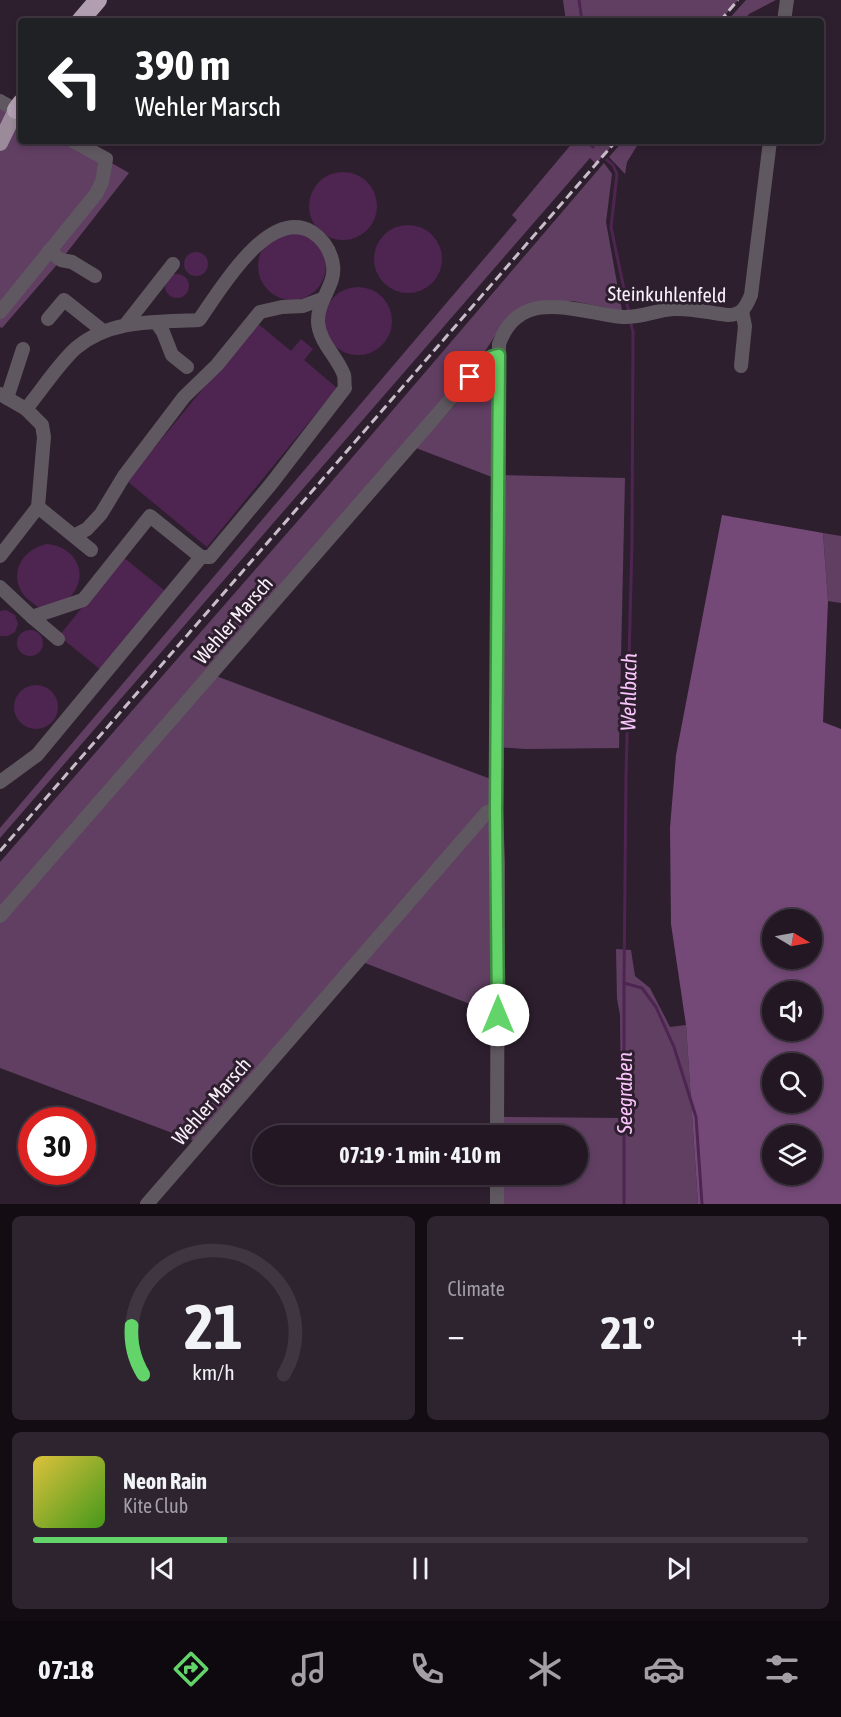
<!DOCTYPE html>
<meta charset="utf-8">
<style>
:root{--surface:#221723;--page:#2e2430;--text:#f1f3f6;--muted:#a29fa6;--line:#3f3641;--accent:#62d469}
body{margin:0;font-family:"Asap Condensed",sans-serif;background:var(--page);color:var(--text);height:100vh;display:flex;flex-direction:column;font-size:22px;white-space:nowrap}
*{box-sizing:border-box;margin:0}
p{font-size:20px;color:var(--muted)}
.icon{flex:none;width:33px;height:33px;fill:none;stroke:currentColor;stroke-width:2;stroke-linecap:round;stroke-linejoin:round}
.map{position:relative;height:1204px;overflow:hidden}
.sheet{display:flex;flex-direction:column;gap:12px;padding:12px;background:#130d13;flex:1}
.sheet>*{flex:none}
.guide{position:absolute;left:18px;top:18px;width:806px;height:126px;border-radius:6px;box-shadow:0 3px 9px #0003,0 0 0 2px var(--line);background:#202124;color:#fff;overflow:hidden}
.needle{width:39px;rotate:100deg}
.tools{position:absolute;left:762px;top:909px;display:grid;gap:12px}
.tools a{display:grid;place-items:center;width:60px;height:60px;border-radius:50%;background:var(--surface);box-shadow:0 3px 9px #0003,0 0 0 2px var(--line);font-size:30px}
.speed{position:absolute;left:18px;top:1107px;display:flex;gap:12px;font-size:30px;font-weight:700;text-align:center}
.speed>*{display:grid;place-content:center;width:78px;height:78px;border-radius:50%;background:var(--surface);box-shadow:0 3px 9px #0003,0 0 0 2px var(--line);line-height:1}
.speed .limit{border:9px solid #d22;background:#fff;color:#111}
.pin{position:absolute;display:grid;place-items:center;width:51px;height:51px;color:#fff;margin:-26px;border-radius:12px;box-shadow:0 3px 9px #0006}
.me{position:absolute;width:66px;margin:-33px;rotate:0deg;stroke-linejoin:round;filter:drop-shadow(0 0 4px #0008)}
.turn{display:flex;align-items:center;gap:21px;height:126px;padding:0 18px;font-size:27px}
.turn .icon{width:78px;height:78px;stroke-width:2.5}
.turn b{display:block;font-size:42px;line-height:51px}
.big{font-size:45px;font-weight:700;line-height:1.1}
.sheet .tile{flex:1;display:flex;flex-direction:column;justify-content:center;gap:9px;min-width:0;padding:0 21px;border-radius:9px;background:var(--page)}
.sheet .dial{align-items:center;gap:0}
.dial svg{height:156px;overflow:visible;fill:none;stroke:var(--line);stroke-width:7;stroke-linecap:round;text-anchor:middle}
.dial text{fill:var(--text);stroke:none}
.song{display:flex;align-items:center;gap:18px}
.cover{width:72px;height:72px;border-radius:9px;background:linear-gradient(135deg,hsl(50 70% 55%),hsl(100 70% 35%))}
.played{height:6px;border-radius:3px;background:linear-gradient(90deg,var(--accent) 25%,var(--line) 25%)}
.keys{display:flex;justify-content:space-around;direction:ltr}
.heat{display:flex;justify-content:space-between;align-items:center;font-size:33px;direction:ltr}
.sheet .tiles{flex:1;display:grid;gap:12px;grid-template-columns:1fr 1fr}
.tile:last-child{grid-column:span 2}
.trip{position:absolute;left:252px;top:1125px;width:336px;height:60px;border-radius:30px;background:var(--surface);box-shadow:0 3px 9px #0003,0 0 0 2px var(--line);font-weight:700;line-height:60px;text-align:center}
.menu{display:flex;height:96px;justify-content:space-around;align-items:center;background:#0e090e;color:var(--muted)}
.menu .icon{width:42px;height:42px}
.menu .active{color:var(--accent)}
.menu b{font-size:27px;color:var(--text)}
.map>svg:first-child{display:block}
</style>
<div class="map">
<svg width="841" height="1204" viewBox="0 0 841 1204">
<rect width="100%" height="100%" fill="#2e1f2f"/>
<g fill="#613f63">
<polygon points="563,0 738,0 720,21 566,21"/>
<polygon points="746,0 776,0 749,14 743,21 727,21"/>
<polygon points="0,101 21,113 21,141 73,141 129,173 61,260 2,328 0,327"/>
<polygon points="574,141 616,141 596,164 590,158 0,838 0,828 517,220 512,215"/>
<polygon points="623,141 640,141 627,162 625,174 609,157"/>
<polygon points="604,163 612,174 606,222 622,311 573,301 535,303 504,322 478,362 0,911 0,862 309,508"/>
<polygon points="493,363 492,477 416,448"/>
<polygon points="498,475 625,478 619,748 526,749 496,747"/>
<polygon points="823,533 841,536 841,603 828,601"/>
<polygon points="216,676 496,781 498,1015 360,961 199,1143 0,1068 0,923"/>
<polygon points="616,949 631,950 635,976 650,988 670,1027 686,1025 698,1204 497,1204 497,1175 578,1174 578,1136 497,1135 497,1117 621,1118 620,1015 617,999"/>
</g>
<path fill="#744977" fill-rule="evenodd" d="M 722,515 L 823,533 L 828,601 L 823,722 L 841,729 L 841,1204 L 698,1204 L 686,1025 L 671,924 L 670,828 L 676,755 ZM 772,920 L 812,920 L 812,958 L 772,958 ZM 772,992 L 812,992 L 812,1030 L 772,1030 ZM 772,1064 L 812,1064 L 812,1102 L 772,1102 ZM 772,1136 L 812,1136 L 812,1174 L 772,1174 Z"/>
<g fill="#4e2551">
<circle cx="343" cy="206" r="34"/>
<circle cx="408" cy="259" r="34"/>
<circle cx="292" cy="266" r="34"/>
<circle cx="196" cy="264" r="12"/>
<circle cx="177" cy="286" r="12"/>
<circle cx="358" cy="321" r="34"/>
<polygon points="257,323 291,351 301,339 313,349 304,360 337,388 207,547 127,481"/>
<path d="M 47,544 C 75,546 91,575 70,597 C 63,604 49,607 40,610 C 35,603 28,601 23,594 C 8,572 24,548 47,544 Z"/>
<polygon points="123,557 165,591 101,670 59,636"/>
<polygon points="6,610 15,615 18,624 15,632 8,636 0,636 0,611"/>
<circle cx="30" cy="643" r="13"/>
<circle cx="36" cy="707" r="22"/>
</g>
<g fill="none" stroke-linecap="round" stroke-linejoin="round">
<g stroke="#4e2551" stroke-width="3">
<polyline points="579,0 582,21"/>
<polyline points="587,141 593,147"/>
<polyline points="607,160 613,165 617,174 611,227 629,313"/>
<polyline points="630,320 633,332 632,542 626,776 624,983 642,988 656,1007 674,1047 696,1117 702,1204"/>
<polyline points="624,1204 624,984"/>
</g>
<g stroke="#605860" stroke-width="14">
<polyline points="784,21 787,0"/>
<polyline points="0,101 21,113"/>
<polyline points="49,251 61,260 72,262 95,276"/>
<polyline points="0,312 96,194 102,182 106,159 73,141"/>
<polyline points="48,319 64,300 103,331"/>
<polyline points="156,322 163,332 172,355 187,367"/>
<polyline points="126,324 173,264"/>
<polyline points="741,366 745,326 742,311"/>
<polyline points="0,394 26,409 42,425 44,437 38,507 0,556"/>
<polyline points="7,398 23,349"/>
<path d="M 26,409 C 41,391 59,363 76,348 C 110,319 156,322 199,320 C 219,292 268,206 312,232 C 324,240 331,251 333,265 C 336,286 317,300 318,322 C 319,342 337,356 344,375 C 345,379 344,384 345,388 L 271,484 L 210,557 L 201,557"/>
<polyline points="38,507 91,550"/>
<polyline points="74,536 87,529 101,514 124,476 184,397 217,365 260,312 282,307 303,306 322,299"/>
<polyline points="0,587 32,617 83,600 150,516 201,557 37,755 0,782"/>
<polyline points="32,617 58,639"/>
<polyline points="0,916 483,362 493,356 499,355"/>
<path d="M 497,1136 L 498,864 L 496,811 L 499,344 C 520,285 579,313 623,317 C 640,318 657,310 673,309 C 692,308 710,313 728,315 C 742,315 746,307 751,295 L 770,141"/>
<polyline points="497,1174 497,1204"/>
<polyline points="147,1204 487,812 496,811"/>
</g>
<polyline stroke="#9a8a9a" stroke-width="16" points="0,143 16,110"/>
<g stroke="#b19eb1" stroke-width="18">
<polyline points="80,21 98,0"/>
<polyline points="16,110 21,103"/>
</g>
<g stroke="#c8bdc9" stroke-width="3" stroke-dasharray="9 4.5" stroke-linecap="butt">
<polyline points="720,21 738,0"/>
<polyline points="0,851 616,141"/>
</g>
</g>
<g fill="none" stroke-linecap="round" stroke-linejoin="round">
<defs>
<path id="route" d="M 470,377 C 478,368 486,356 499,355 L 496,811 L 498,1015"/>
</defs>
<use href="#route" stroke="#408a44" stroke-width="15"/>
<use href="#route" stroke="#62d469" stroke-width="10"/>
</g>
<g text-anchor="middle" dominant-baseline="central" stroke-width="6" stroke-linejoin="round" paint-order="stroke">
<g font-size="20" fill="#f9eff9" stroke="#2e1f2f">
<text transform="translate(667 294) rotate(1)">Steinkuhlenfeld</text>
<text transform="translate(233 620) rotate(-49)">Wehler Marsch</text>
<text transform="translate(211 1101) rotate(-49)">Wehler Marsch</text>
</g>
<g font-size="21" font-style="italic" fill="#fac4fc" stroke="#2e1f2f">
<text transform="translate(628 692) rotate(-89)">Wehlbach</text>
<text transform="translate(624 1093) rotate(-90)">Seegraben</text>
</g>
</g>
</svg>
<div class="tools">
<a><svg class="needle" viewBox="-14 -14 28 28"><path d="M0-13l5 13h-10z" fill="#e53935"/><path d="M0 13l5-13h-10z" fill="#a29fa6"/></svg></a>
<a><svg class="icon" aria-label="sound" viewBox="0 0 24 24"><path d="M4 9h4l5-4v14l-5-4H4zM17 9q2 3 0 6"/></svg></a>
<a><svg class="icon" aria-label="search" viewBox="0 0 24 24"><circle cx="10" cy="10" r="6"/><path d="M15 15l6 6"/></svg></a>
<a><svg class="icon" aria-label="layers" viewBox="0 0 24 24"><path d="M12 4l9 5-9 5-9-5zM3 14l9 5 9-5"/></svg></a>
</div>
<div class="speed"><div class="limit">30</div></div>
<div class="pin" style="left:470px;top:377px;background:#d93025"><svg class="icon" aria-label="arrive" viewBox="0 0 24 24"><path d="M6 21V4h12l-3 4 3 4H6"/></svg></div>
<svg class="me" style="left:498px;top:1015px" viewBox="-20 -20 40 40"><circle r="19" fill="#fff"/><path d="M0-13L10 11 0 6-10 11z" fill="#62d469"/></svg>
<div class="trip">07:19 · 1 min · 410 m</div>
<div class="guide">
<div class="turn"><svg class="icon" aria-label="left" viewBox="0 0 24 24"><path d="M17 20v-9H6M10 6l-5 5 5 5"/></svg><div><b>390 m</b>Wehler Marsch</div></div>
</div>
</div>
<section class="sheet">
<div class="tiles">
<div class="tile dial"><svg viewBox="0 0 100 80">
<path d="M14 69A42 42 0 1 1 86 69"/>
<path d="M14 69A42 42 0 0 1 8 44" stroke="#62d469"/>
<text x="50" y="56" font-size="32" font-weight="700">21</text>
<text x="50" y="72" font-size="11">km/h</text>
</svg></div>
<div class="tile"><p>Climate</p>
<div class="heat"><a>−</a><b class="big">21°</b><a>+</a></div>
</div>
<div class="tile">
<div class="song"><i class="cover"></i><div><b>Neon Rain</b><p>Kite Club</p></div></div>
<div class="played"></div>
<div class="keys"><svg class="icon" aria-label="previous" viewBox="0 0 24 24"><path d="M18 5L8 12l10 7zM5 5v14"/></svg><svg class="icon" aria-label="pause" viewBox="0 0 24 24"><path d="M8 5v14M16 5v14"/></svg><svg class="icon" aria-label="next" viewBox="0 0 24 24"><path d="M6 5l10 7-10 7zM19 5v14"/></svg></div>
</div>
</div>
</section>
<nav class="menu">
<b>07:18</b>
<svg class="icon active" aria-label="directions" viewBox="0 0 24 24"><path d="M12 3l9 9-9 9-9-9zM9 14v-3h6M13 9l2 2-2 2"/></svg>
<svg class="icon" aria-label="music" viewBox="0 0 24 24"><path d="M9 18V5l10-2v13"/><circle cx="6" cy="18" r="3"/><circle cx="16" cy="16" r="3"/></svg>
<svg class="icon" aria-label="phone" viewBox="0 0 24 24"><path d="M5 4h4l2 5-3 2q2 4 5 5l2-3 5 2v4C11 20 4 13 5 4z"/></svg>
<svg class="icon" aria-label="climate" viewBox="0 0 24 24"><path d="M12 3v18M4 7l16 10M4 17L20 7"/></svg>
<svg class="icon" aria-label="car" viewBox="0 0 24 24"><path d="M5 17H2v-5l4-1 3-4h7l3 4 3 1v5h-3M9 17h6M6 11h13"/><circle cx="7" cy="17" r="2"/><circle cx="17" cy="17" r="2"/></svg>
<svg class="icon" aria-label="filters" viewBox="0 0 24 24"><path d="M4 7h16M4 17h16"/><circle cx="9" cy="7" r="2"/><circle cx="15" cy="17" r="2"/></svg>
</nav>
